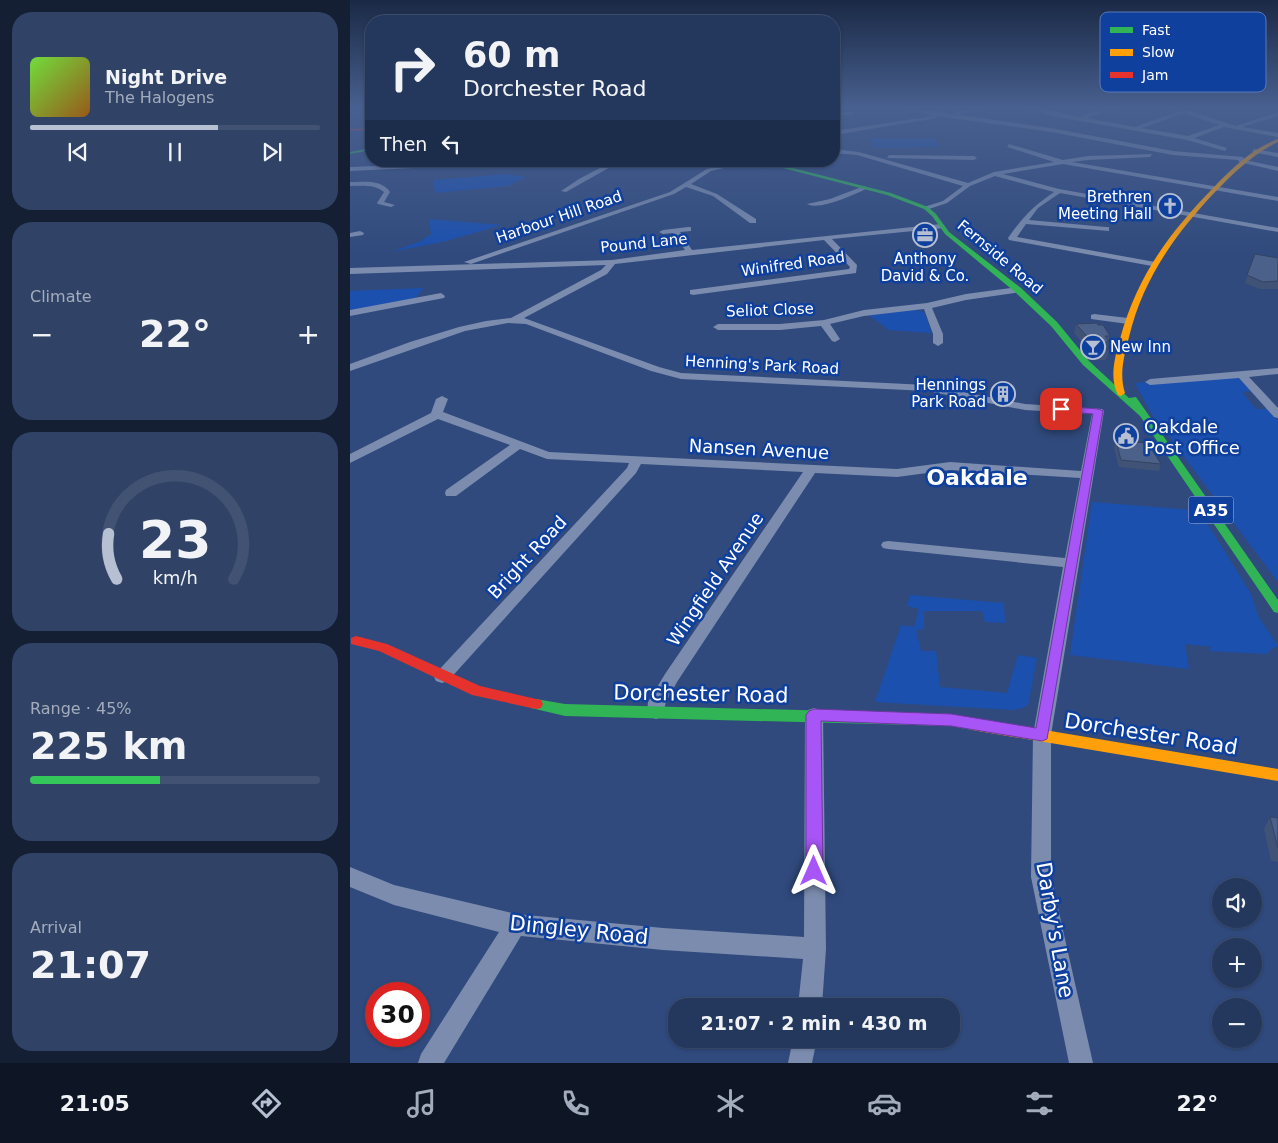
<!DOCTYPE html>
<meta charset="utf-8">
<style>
:root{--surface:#24385e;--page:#304367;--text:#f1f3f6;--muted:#a3acbc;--line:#415273;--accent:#b7c0d2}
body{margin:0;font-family:"DejaVu Sans",sans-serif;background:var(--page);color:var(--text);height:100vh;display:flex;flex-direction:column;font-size:19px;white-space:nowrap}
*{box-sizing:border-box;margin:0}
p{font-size:16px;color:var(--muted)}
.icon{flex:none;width:28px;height:28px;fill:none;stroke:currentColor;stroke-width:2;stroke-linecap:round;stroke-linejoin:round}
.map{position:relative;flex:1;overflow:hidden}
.details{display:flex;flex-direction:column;gap:12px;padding:12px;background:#141f34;width:350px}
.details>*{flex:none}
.hud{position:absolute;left:15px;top:15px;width:475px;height:152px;border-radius:20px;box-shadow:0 1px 4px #0004,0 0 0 1px var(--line);background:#24385e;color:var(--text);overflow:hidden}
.buttons{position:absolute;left:862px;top:878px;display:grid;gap:10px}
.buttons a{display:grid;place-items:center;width:50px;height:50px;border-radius:50%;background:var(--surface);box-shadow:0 1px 4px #0004,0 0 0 1px var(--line);font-size:25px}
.speed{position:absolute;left:15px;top:982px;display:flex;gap:10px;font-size:25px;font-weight:700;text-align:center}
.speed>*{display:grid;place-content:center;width:65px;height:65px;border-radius:50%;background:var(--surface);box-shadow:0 1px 4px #0004,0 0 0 1px var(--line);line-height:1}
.speed .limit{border:8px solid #d22;background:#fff;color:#111}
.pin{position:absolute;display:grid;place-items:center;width:42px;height:42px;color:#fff;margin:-21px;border-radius:10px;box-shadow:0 2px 8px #0006}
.me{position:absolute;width:55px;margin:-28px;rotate:0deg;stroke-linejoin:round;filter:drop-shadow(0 0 4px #0008)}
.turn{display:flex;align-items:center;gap:18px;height:105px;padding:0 15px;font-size:22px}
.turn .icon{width:65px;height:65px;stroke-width:2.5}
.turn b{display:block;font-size:35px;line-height:42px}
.then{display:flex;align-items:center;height:48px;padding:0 15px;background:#0003;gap:10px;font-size:19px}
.big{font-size:38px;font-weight:700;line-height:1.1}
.details .widget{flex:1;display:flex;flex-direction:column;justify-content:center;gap:8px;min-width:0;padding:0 18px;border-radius:20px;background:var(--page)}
.details .dial{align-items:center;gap:0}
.dial svg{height:130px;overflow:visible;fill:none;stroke:var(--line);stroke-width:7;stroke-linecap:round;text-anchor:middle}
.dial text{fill:var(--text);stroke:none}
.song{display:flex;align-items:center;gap:15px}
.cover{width:60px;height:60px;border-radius:8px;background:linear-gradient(135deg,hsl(100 70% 55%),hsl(30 70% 35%))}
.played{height:5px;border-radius:2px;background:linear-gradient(90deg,var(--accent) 65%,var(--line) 65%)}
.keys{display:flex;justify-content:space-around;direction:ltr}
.heat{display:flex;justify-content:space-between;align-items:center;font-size:28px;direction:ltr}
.charge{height:8px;border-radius:4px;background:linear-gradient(90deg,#34c759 45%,var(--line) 0)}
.trip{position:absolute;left:318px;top:998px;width:292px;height:50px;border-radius:20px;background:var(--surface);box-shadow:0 1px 4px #0004,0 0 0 1px var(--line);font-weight:700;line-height:50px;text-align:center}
.tabs{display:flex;height:80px;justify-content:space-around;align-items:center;background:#0e1626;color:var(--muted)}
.tabs .icon{width:35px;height:35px}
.tabs .selected{color:var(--accent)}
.tabs b{font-size:22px;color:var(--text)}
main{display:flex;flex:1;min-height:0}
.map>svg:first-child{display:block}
</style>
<main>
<section class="details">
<div class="widget">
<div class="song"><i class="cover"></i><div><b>Night Drive</b><p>The Halogens</p></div></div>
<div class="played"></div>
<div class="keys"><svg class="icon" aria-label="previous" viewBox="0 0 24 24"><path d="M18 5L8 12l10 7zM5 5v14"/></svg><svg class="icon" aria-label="pause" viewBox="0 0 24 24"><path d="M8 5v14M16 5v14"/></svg><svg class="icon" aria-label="next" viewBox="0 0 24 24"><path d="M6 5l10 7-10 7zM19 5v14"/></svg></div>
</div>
<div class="widget"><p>Climate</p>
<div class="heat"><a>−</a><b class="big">22°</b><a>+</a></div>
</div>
<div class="widget dial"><svg viewBox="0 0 100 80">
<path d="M14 69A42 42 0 1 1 86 69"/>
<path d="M14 69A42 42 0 0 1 9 41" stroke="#b7c0d2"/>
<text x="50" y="56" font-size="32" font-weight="700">23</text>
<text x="50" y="72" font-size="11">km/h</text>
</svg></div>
<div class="widget"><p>Range · 45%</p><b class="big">225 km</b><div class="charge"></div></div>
<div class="widget"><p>Arrival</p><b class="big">21:07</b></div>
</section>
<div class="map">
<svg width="928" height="1063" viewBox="0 0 928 1063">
<rect width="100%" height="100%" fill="#304a7d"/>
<g fill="#1b50af">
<polygon points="520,138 585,138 591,147 523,148"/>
<polygon points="157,174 176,177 158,186 85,193 83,180"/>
<polygon points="79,219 152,225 96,241 42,252 71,241 81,234"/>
<polygon points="73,288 66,298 0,312 0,291"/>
<polygon points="565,310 574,312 582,333 539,330 519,315"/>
<polygon points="886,375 901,391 892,392 906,409 919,409 928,421 928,582 802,414 785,383"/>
<polygon points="742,502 843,510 847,514 852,515 901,594 908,616 928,646 921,649 917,654 859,651 862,647 835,644 839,669 720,655"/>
<polygon points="560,595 654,603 655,623 635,622 632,611 574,611 574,629 566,630 571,651 586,651 590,687 657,693 668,655 687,658 678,705 673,708 664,710 525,702 551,625 564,627 569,609 557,606"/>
</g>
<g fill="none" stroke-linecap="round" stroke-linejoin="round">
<g fill="#7b8cae" fill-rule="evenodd">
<polygon points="553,107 701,128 823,151 893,157 895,160 928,167 928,171 889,162 888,160 823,155 701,132 587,116 587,118 484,135 484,131 583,116"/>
<polygon points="624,107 634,107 606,115 603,113"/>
<path d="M 675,107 L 684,107 L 730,117 L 753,108 L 771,107 L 736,118 L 785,127 L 829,111 L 820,107 L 828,107 L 886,126 L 928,112 L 928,116 L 892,127 L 928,133 L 928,137 L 874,127 L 844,138 L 877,148 L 875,151 L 837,140 L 703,116 ZM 834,113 L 869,125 L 838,136 L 792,128 Z"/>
<polygon points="505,112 503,115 484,115 484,112"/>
<path d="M 659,144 L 713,160 L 738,156 L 802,154 L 800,157 L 738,160 L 722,162 L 928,197 L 928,201 L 713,164 L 653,174 L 709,189 L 928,228 L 928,232 L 710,193 L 688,208 L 679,220 L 756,227 L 759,227 L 759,231 L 676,224 L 667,237 L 805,262 L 805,266 L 802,266 L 659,240 L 658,238 C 673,217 682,207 704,192 L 645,176 L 620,186 L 597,203 L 576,210 L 574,209 L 574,207 L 593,201 L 613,186 L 507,155 L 484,153 L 484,149 L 509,152 L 618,183 L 644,172 L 704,162 L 657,147 Z"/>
<polygon points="904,149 928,153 928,157 902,152"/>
<polygon points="539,155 624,156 627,158 624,160 537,158"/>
<polygon points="156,161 214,161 0,171 0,167"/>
<polygon points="263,161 271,161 216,192 211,191 229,179"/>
<polygon points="391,161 404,161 361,171 341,184 367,194 406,219 406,223 400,223 363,196 336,187 324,194 121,264 114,262 320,192 357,169"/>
<polygon points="434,161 444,161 424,168 421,166"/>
<path d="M 0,182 C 13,182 32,179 40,192 L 34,202 L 45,205 L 41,207 L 28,204 L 27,203 L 34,192 C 24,184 12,186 0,186 Z"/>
<path d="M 514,186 L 517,188 L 516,189 C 503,195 469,211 457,204 L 480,199 Z"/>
<polygon points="591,224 595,226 594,228 482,239 507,265 506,273 343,295 340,294 340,290 499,269 500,267 474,240 265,264 257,274 174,318 309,367 331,373 577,385 675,404 752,409 754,411 701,735 701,877 743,1063 719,1063 681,877 683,735 713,567 538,549 533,548 531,545 533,542 538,541 715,558 730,478 600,470 547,477 465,473 327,682 316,702 312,717 306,719 300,717 297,712 298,702 315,674 453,472 291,464 286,473 98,681 92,683 86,681 84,677 86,673 277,468 279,463 197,459 170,449 106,496 96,496 95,493 96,490 160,445 88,419 0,463 0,454 81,413 86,399 92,396 98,399 93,412 199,452 547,469 600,462 731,471 742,414 675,410 577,391 331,379 301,371 176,324 158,323 115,331 0,371 0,364 60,342 109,327 136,321 161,318 251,270 256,265 0,274 0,268 262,260 335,250 323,233 313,234 309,232 313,230 338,227 341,227 341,231 330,232 342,250"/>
<polygon points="10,231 14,233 13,235 0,237 0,233"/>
<polygon points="668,287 672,290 671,292 616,300 582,308 593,334 593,343 588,346 583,343 583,334 574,309 514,316 480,324 490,339 485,342 482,341 471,326 430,330 368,330 363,327 368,324 430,324 474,320 514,310 577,303 616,294"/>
<polygon points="91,293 95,296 94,298 0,316 0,310"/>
<polygon points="744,314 778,318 783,321 778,324 741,319 741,315"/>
<polygon points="928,368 928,374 899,377 928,408 928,418 924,417 889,378 800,385 795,382 800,379"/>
<polygon points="464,708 470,710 473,715 476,949 472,1006 448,1006 453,959 313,950 171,936 94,1063 68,1063 71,1054 149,932 44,905 0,887 0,867 44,885 166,914 313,928 454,937 455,715 458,710"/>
<polygon points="443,1039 467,1039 462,1063 438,1063"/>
</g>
<g fill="#30b455" fill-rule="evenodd">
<polygon points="21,148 21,150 0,154 0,152"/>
<polygon points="406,161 415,161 541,193 578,207 586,214 599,232 671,288 707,322 739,361 779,398 786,397 928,600 928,613 924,612 790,416 733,365 701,326 665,292 595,234 582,216 574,209 537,195"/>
<polygon points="186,699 215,704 601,714 627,720 629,724 627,728 622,730 601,726 215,716 181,708 179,704 181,700"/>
</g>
<g fill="#ff9f0a" fill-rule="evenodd">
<path d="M 928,139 L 928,142 C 903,154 885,172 866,191 C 825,234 793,279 779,337 C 774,356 769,374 775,393 L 771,396 L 768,395 C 759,378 765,357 770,339 C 787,276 819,233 865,186 C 883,167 903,148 928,139 Z"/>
<polygon points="622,718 928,769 928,781 622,730 617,728 615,724 617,720"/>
</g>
<g fill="#e5322d" fill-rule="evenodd">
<polygon points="21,128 21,130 0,131 0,129"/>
<polygon points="6,636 37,644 130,686 186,699 191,700 193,704 191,708 186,709 122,695 29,651 1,644 1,638"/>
</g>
</g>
<g fill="#405377">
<polygon points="905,254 928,258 928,289 910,289 895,283"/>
<polygon points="726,324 748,325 760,336 759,341 759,342 758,347 759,348 757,358 756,358 756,360 747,360 724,333"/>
<polygon points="766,441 811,464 809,471 769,467 764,448"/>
<polygon points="920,817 928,818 928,862 921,861 914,829"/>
</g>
<g fill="#4b618a" stroke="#344461">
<polygon points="905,254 928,258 928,281 913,282 897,275"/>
<polygon points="747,323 748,325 753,325 760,336 755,336 759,342 755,342 759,348 756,348 758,350 749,350 726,324"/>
<polygon points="766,441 798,443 811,464 771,460"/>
<polygon points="920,817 928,818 928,848"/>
</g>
<linearGradient id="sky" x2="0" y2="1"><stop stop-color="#1a2945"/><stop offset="0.42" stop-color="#48608f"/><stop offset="1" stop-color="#48608f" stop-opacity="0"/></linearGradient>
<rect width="928" height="256" fill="url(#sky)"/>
<polygon fill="#a855f7" stroke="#6d37a1" points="711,406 748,409 753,411 697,739 692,741 601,726 471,721 473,871 470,876 464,879 458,876 456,871 456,715 459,711 464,709 601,714 686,728 743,414 708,411 708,407"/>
<defs>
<symbol id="church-ring" viewBox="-11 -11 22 22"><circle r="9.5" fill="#10409d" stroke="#b7c0d2" stroke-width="1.5"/><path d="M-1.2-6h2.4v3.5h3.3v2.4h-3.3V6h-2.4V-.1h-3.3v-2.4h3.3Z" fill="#b7c0d2"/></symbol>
<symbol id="office-ring" viewBox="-11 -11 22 22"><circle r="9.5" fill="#10409d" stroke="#b7c0d2" stroke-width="1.5"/><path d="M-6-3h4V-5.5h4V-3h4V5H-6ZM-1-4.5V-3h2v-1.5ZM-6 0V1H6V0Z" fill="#b7c0d2"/></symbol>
<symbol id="bar-ring" viewBox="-11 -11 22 22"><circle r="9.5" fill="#10409d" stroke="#b7c0d2" stroke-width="1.5"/><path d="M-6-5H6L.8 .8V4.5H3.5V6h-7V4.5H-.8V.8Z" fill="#b7c0d2"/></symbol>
<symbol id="building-ring" viewBox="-11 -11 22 22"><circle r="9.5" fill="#10409d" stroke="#b7c0d2" stroke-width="1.5"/><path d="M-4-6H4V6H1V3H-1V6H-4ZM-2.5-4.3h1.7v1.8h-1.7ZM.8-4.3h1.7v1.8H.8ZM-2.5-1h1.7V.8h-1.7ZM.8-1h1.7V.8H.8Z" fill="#b7c0d2"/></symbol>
<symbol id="civic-ring" viewBox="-11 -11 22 22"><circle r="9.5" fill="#10409d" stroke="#b7c0d2" stroke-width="1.5"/><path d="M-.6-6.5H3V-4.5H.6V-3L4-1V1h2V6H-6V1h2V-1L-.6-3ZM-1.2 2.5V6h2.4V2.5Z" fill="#b7c0d2"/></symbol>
</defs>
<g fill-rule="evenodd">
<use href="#church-ring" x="806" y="192" width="28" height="28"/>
<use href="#office-ring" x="561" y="221" width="28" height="28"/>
<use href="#bar-ring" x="729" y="333" width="28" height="28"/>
<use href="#building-ring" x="639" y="380" width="28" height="28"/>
<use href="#civic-ring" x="762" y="422" width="28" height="28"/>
</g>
<g text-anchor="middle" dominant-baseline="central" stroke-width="5" stroke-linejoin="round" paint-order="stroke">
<g font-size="15" fill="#fff" stroke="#10409d" text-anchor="end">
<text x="802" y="197">Brethren<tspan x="802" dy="17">Meeting Hall</tspan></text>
<text x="575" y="259" text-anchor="middle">Anthony<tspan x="575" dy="17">David &amp; Co.</tspan></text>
<text x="760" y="347" text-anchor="start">New Inn</text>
<text x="636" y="385">Hennings<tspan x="636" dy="17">Park Road</tspan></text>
</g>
<g font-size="15" fill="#fff" stroke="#10409d">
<text transform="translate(209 217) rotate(-19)">Harbour Hill Road</text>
<text transform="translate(294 243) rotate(-6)">Pound Lane</text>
<text transform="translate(650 257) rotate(40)">Fernside Road</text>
<text transform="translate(443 264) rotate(-8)">Winifred Road</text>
<text transform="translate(420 310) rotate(-2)">Seliot Close</text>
<text transform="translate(412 365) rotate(3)">Henning's Park Road</text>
</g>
<rect fill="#10409d" stroke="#b7c6e2" stroke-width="1" x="838.5" y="496.5" width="45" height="27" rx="4"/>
<g font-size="16" font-weight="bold" fill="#fff">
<text x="861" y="510">A35</text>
</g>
<g font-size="18" fill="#fff" stroke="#10409d" text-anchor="start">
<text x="794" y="426">Oakdale<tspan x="794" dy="21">Post Office</tspan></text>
</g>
<g font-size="18" fill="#fff" stroke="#10409d">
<text transform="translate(409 449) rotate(3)">Nansen Avenue</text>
<text transform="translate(177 557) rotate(-47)">Bright Road</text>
<text transform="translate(365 579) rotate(-56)">Wingfield Avenue</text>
</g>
<g font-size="21" fill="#fff" stroke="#10409d">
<text transform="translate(351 694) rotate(1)">Dorchester Road</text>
<text transform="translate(801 734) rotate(9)">Dorchester Road</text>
<text transform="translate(229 930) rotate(6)">Dingley Road</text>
<text transform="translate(705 930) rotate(80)">Darby's Lane</text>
</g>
<g font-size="22" font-weight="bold" fill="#fff" stroke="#10409d">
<text x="627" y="477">Oakdale</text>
</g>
</g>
<rect x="750" y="12" width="166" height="80" rx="8" fill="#10409d" stroke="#5879ba" stroke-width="1"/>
<rect x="760" y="27" width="23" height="6" fill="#30b455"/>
<rect x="760" y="49" width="23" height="7" fill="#ff9f0a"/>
<rect x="760" y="72" width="23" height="6" fill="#e5322d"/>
<g font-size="14" fill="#fff">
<text x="792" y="35">Fast</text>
<text x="792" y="57">Slow</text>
<text x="792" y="80">Jam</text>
</g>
</svg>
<div class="buttons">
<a><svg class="icon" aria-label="sound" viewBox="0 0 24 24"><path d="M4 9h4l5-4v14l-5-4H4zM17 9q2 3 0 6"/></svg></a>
<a>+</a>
<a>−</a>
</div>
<div class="speed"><div class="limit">30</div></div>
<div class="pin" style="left:711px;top:409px;background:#d93025"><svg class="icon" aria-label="arrive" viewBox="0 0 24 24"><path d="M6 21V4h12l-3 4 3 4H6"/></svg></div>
<svg class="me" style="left:464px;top:871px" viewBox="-20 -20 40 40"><path d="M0-17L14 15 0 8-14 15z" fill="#a855f7" stroke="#fff" stroke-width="4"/></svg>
<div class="trip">21:07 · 2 min · 430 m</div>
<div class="hud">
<div class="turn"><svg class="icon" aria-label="right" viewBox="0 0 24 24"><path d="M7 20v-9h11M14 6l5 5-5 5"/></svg><div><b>60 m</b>Dorchester Road</div></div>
<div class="then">Then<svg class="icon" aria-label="left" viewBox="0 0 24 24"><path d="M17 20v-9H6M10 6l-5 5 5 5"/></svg></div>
</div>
</div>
</main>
<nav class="tabs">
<b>21:05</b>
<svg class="icon selected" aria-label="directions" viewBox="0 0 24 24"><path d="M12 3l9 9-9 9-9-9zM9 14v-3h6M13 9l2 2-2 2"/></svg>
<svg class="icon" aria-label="music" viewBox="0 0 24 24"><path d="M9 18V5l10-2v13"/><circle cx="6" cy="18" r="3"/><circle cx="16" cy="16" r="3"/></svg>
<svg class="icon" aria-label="phone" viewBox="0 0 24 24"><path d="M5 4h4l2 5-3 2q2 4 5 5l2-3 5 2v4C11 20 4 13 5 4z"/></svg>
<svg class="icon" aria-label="climate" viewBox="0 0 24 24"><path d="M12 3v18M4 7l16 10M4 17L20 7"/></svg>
<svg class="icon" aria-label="car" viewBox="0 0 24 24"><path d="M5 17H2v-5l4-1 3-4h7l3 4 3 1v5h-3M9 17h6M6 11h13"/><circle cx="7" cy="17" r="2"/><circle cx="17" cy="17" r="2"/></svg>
<svg class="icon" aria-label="filters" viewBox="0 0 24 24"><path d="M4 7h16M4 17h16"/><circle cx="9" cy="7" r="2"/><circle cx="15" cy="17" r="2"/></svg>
<b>22°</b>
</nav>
